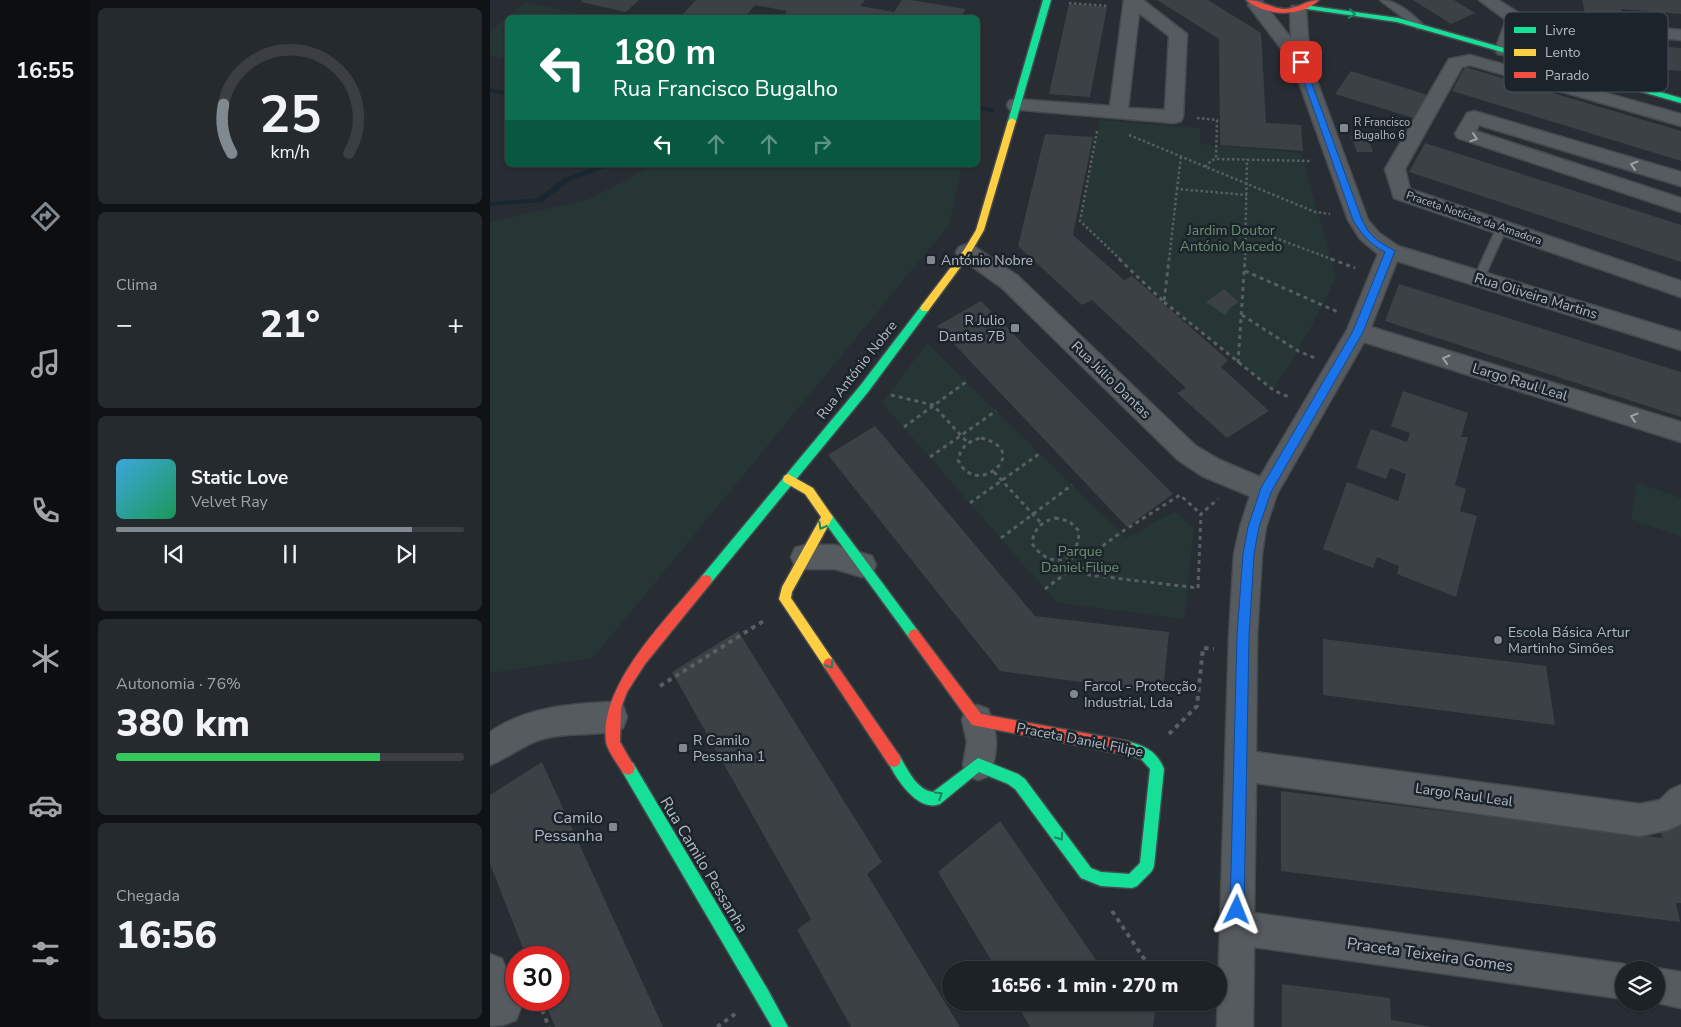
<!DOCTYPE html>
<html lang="pt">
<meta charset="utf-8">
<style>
:root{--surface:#1d2226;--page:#252a2e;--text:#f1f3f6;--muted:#a0a4a7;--line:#3b3f43;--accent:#818990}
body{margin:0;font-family:"Nunito Sans",sans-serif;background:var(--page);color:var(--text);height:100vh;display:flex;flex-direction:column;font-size:19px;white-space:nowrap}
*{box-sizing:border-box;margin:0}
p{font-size:16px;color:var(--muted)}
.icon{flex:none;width:28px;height:28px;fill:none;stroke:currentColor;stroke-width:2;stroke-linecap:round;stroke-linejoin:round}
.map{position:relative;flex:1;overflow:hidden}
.details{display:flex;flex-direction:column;gap:8px;padding:8px;background:#101315;width:400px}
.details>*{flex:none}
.top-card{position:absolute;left:15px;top:15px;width:475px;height:152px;border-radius:8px;box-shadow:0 1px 4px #0004,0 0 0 1px var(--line);background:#0b6e4f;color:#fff;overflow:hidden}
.tools{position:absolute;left:1125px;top:961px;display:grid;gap:10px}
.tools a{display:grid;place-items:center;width:50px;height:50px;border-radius:50%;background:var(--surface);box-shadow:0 1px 4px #0004,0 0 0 1px var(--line);font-size:25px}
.speed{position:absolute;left:15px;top:946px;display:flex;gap:10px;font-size:25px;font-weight:700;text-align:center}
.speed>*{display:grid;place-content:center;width:65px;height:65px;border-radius:50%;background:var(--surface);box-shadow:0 1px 4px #0004,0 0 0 1px var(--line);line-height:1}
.speed .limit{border:8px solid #d22;background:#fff;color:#111}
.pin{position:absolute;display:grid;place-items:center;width:42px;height:42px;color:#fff;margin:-21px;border-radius:10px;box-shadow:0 2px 8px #0006}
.me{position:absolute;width:55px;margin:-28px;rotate:2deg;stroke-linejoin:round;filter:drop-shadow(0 0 4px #0008)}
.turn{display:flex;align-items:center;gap:18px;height:105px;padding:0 25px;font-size:22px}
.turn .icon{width:65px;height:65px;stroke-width:2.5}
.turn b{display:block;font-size:35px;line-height:42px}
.lanes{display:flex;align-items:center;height:48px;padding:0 25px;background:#0003;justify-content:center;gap:25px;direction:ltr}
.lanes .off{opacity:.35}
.big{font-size:38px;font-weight:800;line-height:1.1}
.details .card{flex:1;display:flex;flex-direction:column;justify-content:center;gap:8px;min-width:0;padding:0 18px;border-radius:8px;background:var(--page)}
.details .dial{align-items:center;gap:0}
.dial svg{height:130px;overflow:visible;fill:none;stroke:var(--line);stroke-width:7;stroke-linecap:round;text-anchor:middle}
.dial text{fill:var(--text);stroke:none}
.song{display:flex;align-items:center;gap:15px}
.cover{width:60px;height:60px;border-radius:8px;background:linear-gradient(135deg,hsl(200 70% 55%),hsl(150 70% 35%))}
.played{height:5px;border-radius:2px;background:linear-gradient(90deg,var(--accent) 85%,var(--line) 85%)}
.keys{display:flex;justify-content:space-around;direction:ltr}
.heat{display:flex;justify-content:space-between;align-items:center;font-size:28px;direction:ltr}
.charge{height:8px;border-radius:4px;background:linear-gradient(90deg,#34c759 76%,var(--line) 0)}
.trip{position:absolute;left:452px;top:961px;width:285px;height:50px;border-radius:25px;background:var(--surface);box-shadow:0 1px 4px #0004,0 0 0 1px var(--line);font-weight:800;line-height:50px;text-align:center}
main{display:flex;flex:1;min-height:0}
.tabs{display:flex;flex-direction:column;width:90px;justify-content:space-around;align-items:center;background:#0c0e0f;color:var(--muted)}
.tabs .icon{width:35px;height:35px}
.tabs .current{color:var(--accent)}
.tabs b{font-size:22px;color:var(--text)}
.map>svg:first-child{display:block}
</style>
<main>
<nav class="tabs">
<b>16:55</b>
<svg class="icon current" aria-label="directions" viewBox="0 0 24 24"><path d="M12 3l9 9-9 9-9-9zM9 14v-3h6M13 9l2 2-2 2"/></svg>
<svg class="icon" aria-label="music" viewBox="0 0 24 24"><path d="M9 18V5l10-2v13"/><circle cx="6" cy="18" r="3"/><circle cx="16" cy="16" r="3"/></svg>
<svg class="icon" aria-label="phone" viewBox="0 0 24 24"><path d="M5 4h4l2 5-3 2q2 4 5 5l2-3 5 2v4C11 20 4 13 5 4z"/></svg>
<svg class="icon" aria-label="climate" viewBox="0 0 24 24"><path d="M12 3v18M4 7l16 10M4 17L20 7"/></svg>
<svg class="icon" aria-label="car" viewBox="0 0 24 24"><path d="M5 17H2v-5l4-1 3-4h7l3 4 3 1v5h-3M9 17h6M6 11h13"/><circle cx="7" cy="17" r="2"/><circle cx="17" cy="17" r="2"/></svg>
<svg class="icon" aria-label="filters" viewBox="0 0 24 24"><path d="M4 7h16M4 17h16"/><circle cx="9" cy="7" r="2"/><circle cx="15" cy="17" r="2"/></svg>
</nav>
<section class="details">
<div class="card dial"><svg viewBox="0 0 100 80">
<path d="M14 69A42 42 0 1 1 86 69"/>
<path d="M14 69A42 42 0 0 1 9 39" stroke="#818990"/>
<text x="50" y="56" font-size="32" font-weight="700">25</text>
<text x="50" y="72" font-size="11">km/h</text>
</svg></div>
<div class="card"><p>Clima</p>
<div class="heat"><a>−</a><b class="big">21°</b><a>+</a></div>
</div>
<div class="card">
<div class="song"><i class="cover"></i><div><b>Static Love</b><p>Velvet Ray</p></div></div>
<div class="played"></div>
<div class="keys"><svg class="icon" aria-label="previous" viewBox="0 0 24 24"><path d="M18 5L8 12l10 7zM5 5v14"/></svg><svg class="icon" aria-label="pause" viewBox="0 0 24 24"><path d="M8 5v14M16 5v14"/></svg><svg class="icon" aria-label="next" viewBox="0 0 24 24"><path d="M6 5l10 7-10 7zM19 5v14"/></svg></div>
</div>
<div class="card"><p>Autonomia · 76%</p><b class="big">380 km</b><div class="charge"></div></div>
<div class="card"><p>Chegada</p><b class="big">16:56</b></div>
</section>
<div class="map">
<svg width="1191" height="1027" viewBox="0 0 1191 1027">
<rect width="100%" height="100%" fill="#272d32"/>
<g fill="#253635">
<polygon points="36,2 105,17 18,18 17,59 0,55 0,31"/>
<path d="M 610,120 L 710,128 L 710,144 L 811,153 L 846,277 C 828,317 807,353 783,390 L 674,302 L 590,221 Z"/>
<polygon points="164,165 472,165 459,225 103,658 0,673 0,222 99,199"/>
<polygon points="437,343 636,538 686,511 704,529 694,619 567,603 392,403"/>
<polygon points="1147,482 1191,498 1191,537 1141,519"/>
</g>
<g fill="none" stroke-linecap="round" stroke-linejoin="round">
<g fill="#192732" fill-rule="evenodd">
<polygon points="0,88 18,92 18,96 0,92"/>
<polygon points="488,106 502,108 505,110 502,112 488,110"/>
<polygon points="111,165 121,165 78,182 52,202 0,206 0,202 48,198 74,178"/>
</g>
</g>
<g fill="#3c4146">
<polygon points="92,0 149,0 136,12 91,2"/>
<polygon points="206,0 375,0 370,6 404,12 412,0 420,0 476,9 470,18 292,18 297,11 265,5 254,18 204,18 192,15"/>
<polygon points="667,0 718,0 771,33 776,123 811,125 813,151 730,145 729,39"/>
<polygon points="923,0 964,0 985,13 961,24"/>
<polygon points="1092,0 1191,0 1191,14 1131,9 1133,16 1095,13"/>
<polygon points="579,4 617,7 600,97 559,94"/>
<polygon points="1145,44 1191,48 1191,71 1153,68"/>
<polygon points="975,67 1191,131 1191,161 962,91"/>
<polygon points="861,71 944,97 930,120 845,94"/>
<polygon points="555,134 603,137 583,235 634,280 642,276 738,360 731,367 779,411 737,438 687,393 696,388 602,300 592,305 528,246"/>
<polygon points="877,135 883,152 867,152 861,136"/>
<polygon points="935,143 1191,225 1191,262 919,172"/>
<polygon points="909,284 1191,372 1191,417 895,321"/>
<polygon points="734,289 749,302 741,307 735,315 716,302"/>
<polygon points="491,301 535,346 683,494 637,527 447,326"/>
<polygon points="913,391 978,413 971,437 978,437 965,485 976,489 970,511 987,516 966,597 907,574 909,566 887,557 883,568 833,549 857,482 908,501 916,474 900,468 896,479 866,468 881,429 917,442 920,433 901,426"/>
<polygon points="385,426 545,616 679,632 673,693 510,671 338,455"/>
<polygon points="248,631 392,862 377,874 470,1027 361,1027 307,930 321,919 182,672"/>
<polygon points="833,639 1056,666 1065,725 833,695"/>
<polygon points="52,762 91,848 173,1027 65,1027 54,1000 69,1000 69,958 37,958 0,864 0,795"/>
<polygon points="791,791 1172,838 1168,819 1191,822 1191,903 1186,903 1190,922 791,871"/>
<polygon points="510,821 613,970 507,970 448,872"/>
<polygon points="792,984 900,998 901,1020 942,1027 792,1027"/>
<polygon points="526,1002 666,1002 663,1027 540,1027"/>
</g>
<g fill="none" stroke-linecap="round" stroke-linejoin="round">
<defs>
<g id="lane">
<path d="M 890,0 C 907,0 924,15 935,27 L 928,29 Z"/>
<polygon points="1012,224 1017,227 994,278 989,282 985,281 984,278 1007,227"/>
</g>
<g id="street">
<path d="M 634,0 L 653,0 L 697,34 L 693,117 L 691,121 L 684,123 L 519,109 L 517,105 L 519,101 L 526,99 L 620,106 ZM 649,13 L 679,36 L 675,110 L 638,108 Z"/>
<polygon points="766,0 772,1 801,38 800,10 802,6 814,6 816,10 820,62 878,220 889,233 908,246 1191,332 1191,350 907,261 881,327 1191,422 1191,442 874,342 787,494 776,527 772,554 767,636 766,752 1150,804 1170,800 1180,790 1191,785 1191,824 1178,830 1150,836 766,783 764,913 1134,964 1147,970 1134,970 1134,999 764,947 763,1027 727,1027 739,636 744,554 750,527 760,496 712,476 688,460 512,288 469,257 466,252 469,247 477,244 485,247 528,276 706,446 730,460 770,477 857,330 888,254 870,239 858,220 802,63 758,5 760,1"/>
<polygon points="989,0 1008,0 1029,13 1191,30 1191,40 1032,24 1023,50 1020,54 1014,55 1008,54 1005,50 1016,20"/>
<polygon points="980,55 1191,114 1191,126 980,65 972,67 915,169 920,189 1191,281 1191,297 904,198 895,169 959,59"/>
<polygon points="984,111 1191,172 1191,186 989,125 986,131 1191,198 1191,212 968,138 965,134 977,113"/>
<polygon points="315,545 345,545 382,556 386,565 382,574 372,577 345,569 315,569 305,566 301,557 305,548"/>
<path d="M 122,702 L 133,706 L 137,717 L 133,728 C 109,737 81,732 56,738 C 35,743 20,757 0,765 L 0,732 C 36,707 79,704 122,702 Z"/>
<path d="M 487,705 L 498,709 C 508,734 509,751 499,776 L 488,780 L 477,776 L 473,765 L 477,742 L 472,720 L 476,709 Z"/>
<polygon points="0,954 12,959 26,995 26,1000 28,1000 31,1007 26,1020 13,1025 0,1026"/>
<polygon points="1166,968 1191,972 1191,1008 1163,1002 1166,1002 1166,970 1162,970"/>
</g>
<g id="fast">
<polygon points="553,0 561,0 526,121 525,123 519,123 518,121"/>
<polygon points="814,5 908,18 1191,98 1191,103 907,22 817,9 814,9"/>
<polygon points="435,304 438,305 440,308 438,311 378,392 220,584 216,585 212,584 210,580 212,576 370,386 432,305"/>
<polygon points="337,512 341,514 428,631 430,635 428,639 424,641 420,639 333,520 331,517 333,514"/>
<path d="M 637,741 C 655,746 667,751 674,769 L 664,866 L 662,871 L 647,886 L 642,888 L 611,886 L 591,878 L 525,789 L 518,784 L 489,772 L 450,804 C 427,813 405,777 397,760 L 399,755 L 404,753 L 409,755 C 417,768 426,790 443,792 L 488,758 L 528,774 L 535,779 L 601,868 L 611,872 L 639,874 L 650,863 L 660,769 L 651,759 L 632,753 L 630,748 L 632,743 Z"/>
<polygon points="138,761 143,763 278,990 298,1027 282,1027 133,773 131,768 133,763"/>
</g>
<g id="slow">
<polygon points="522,118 526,121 494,230 480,254 438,311 432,311 430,308 432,305 474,250 486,230 518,121"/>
<polygon points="298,474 323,488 343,517 302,592 301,598 343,660 345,664 343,668 339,670 335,668 289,599 292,587 331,517 315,494 294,482 293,479 294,476"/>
</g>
<g id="jam">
<path d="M 756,0 C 770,0 781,8 795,9 C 808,9 816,0 829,0 C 810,18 776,16 756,0 Z"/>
<path d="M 216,575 L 220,576 L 222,580 L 220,584 L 155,664 L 137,692 L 131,708 L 130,742 L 145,768 L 143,773 L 138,775 L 133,773 C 128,764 118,752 116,742 C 109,684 177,619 212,576 Z"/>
<polygon points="424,629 428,631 491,714 637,741 642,743 644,748 642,753 637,755 482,725 420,639 418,635 420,631"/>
<polygon points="339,658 343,660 409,755 411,760 409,765 404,767 399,765 335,668 333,664 335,660"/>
</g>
</defs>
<use href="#lane" stroke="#454a4f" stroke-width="3"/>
<use href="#street" stroke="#454a4f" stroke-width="3"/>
<use href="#fast" stroke="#454a4f" stroke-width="3"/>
<use href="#slow" stroke="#454a4f" stroke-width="3"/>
<use href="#jam" stroke="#454a4f" stroke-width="3"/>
<g stroke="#585e62" stroke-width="2.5" stroke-dasharray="2.5 2.5" stroke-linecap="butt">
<polyline points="579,3 618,6"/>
<polyline points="707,118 727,120 726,158"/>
<polyline points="607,131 590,221 631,260"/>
<polyline points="639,135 825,212 840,214"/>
<polyline points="715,167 722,160 726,159 821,161"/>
<polyline points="687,189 691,157"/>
<polyline points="756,227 844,260"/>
<polyline points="679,260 687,189 757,195"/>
<polyline points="755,260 757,159"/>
</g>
<g stroke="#585e62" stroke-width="3" stroke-dasharray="4 4" stroke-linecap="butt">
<polyline points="629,259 674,302 679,259"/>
<polyline points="841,259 865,268"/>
<polyline points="755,271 848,312"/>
<polyline points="674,302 783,390 801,398"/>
<polyline points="752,315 808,351 825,358"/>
<polyline points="748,363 755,259"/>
<polyline points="401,395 443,405 477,442"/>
<polyline points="414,427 476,382"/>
<path d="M 491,438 C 539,449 496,490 475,470 C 472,468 470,463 468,460 C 471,447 478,441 491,438 Z"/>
<polyline points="440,457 506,411"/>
<polyline points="504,472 551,523"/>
<polyline points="480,503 549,454"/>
<path d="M 565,518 L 579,521 L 589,531 C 589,564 558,570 542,543 C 544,529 551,522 565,518 Z"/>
<polyline points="511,538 582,485"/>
<polyline points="581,556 599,575 708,588 711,514 728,499"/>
<polyline points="555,589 630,533 690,495 711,514"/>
</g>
<g stroke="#585e62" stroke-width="4" stroke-dasharray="4.5 4.5" stroke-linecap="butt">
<polyline points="170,686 275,620"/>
<polyline points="679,734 707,706 713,648 724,649"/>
<polyline points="622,911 657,963 665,970"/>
<polyline points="43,1009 52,1010 59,1027"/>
<polyline points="227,1027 245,1014"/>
</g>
<use href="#lane" fill="#565b60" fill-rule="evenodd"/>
<use href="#street" fill="#565b60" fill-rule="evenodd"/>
<use href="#fast" fill="#16e098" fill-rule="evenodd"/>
<use href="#slow" fill="#ffcf43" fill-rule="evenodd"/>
<use href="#jam" fill="#f24e42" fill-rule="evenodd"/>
</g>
<defs><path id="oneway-chevron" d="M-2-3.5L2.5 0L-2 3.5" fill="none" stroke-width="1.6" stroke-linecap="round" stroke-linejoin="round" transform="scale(1.25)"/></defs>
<g stroke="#198262">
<use href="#oneway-chevron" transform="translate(862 14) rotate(9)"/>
<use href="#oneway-chevron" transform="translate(332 526) rotate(119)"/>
<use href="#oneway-chevron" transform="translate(340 665) rotate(56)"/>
<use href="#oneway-chevron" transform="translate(449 795) rotate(-32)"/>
<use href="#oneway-chevron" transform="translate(570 837) rotate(54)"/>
</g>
<g stroke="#9aa2aa">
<use href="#oneway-chevron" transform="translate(984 138) rotate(18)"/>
<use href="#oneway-chevron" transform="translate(1144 165) rotate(-163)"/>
<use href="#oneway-chevron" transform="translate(956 359) rotate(-163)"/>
<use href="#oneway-chevron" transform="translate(1144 417) rotate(-163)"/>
</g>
<path fill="#1a73e8" stroke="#114b97" d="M 808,60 L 814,62 L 872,220 L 878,231 L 888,241 L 905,251 L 873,332 L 781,492 L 769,527 L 764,554 L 759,636 L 754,910 L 752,915 L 747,918 L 742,915 L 740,910 L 747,636 L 753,554 L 758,527 L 771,488 L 863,331 L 895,252 C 880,244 872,235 863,220 L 807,62 Z"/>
<g fill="#818990" stroke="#1c242b" stroke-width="2">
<rect x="849" y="123" width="10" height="10" rx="2.5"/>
<rect x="436" y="255" width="10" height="10" rx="2.5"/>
<rect x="520" y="323" width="10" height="10" rx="2.5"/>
<circle cx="1008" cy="640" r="5"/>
<circle cx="584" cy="694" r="5"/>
<rect x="188" y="743" width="10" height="10" rx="2.5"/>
<rect x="118" y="822" width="10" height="10" rx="2.5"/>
</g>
<g text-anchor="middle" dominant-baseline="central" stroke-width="5" stroke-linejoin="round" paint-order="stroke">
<g font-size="11" fill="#b1bac3" stroke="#1c242b" text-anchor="start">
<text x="864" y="122">R Francisco<tspan x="864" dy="13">Bugalho 6</tspan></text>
</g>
<g font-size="11" fill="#b1bac3" stroke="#1c242b">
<text transform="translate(984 218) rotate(19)">Praceta Notícias da Amadora</text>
</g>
<g font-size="14" fill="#6b906e" stroke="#1c242b">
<text x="741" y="230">Jardim Doutor<tspan x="741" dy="16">António Macedo</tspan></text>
<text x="590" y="551">Parque<tspan x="590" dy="16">Daniel Filipe</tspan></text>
</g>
<g font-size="14" fill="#b1bac3" stroke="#1c242b" text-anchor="start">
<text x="451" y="260">António Nobre</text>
<text x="515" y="320" text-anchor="end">R Julio<tspan x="515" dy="16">Dantas 7B</tspan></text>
<text x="1018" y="632">Escola Básica Artur<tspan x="1018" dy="16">Martinho Simões</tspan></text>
<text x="594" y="686">Farcol - Protecção<tspan x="594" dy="16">Industrial, Lda</tspan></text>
<text x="203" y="740">R Camilo<tspan x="203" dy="16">Pessanha 1</tspan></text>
</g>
<g font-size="14" fill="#b1bac3" stroke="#1c242b">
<text transform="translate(1046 296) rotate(17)">Rua Oliveira Martins</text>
<text transform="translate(367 370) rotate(-52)">Rua António Nobre</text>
<text transform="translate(621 380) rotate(44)">Rua Júlio Dantas</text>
<text transform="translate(1030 382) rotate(17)">Largo Raul Leal</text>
<text transform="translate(590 740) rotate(11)">Praceta Daniel Filipe</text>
<text transform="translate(974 795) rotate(8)">Largo Raul Leal</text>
</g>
<g font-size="16" fill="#b1bac3" stroke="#1c242b" text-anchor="end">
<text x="113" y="818">Camilo<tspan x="113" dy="18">Pessanha</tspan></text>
</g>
<g font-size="16" fill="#b1bac3" stroke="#1c242b">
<text transform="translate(214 865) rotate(59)">Rua Camilo Pessanha</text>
<text transform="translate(940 955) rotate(8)">Praceta Teixeira Gomes</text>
</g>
</g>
<rect x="1014" y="12" width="164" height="80" rx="8" fill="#1c242b" stroke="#495159" stroke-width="1"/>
<rect x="1024" y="27" width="22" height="6" fill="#16e098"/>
<rect x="1024" y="49" width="22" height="7" fill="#ffcf43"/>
<rect x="1024" y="72" width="22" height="6" fill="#f24e42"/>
<g font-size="14" fill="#b1bac3">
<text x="1055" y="35">Livre</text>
<text x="1055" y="57">Lento</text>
<text x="1055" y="80">Parado</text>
</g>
</svg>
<div class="tools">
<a><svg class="icon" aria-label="layers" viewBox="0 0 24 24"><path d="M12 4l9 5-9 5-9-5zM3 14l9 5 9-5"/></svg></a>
</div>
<div class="speed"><div class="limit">30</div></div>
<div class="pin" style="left:811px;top:62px;background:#d93025"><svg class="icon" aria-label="arrive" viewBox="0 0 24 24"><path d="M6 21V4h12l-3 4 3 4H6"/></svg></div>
<svg class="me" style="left:747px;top:910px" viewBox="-20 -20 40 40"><path d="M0-17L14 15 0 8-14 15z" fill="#1a73e8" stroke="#fff" stroke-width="4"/></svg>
<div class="trip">16:56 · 1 min · 270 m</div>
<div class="top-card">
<div class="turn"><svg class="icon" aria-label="left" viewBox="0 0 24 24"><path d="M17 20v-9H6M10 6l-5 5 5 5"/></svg><div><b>180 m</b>Rua Francisco Bugalho</div></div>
<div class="lanes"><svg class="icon" aria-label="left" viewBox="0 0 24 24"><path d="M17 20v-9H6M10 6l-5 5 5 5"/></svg><svg class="icon off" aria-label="ahead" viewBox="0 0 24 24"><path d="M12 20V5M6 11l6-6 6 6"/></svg><svg class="icon off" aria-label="ahead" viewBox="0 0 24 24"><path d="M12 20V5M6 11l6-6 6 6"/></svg><svg class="icon off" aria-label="right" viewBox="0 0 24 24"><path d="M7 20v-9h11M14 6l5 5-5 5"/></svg></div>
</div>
</div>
</main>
